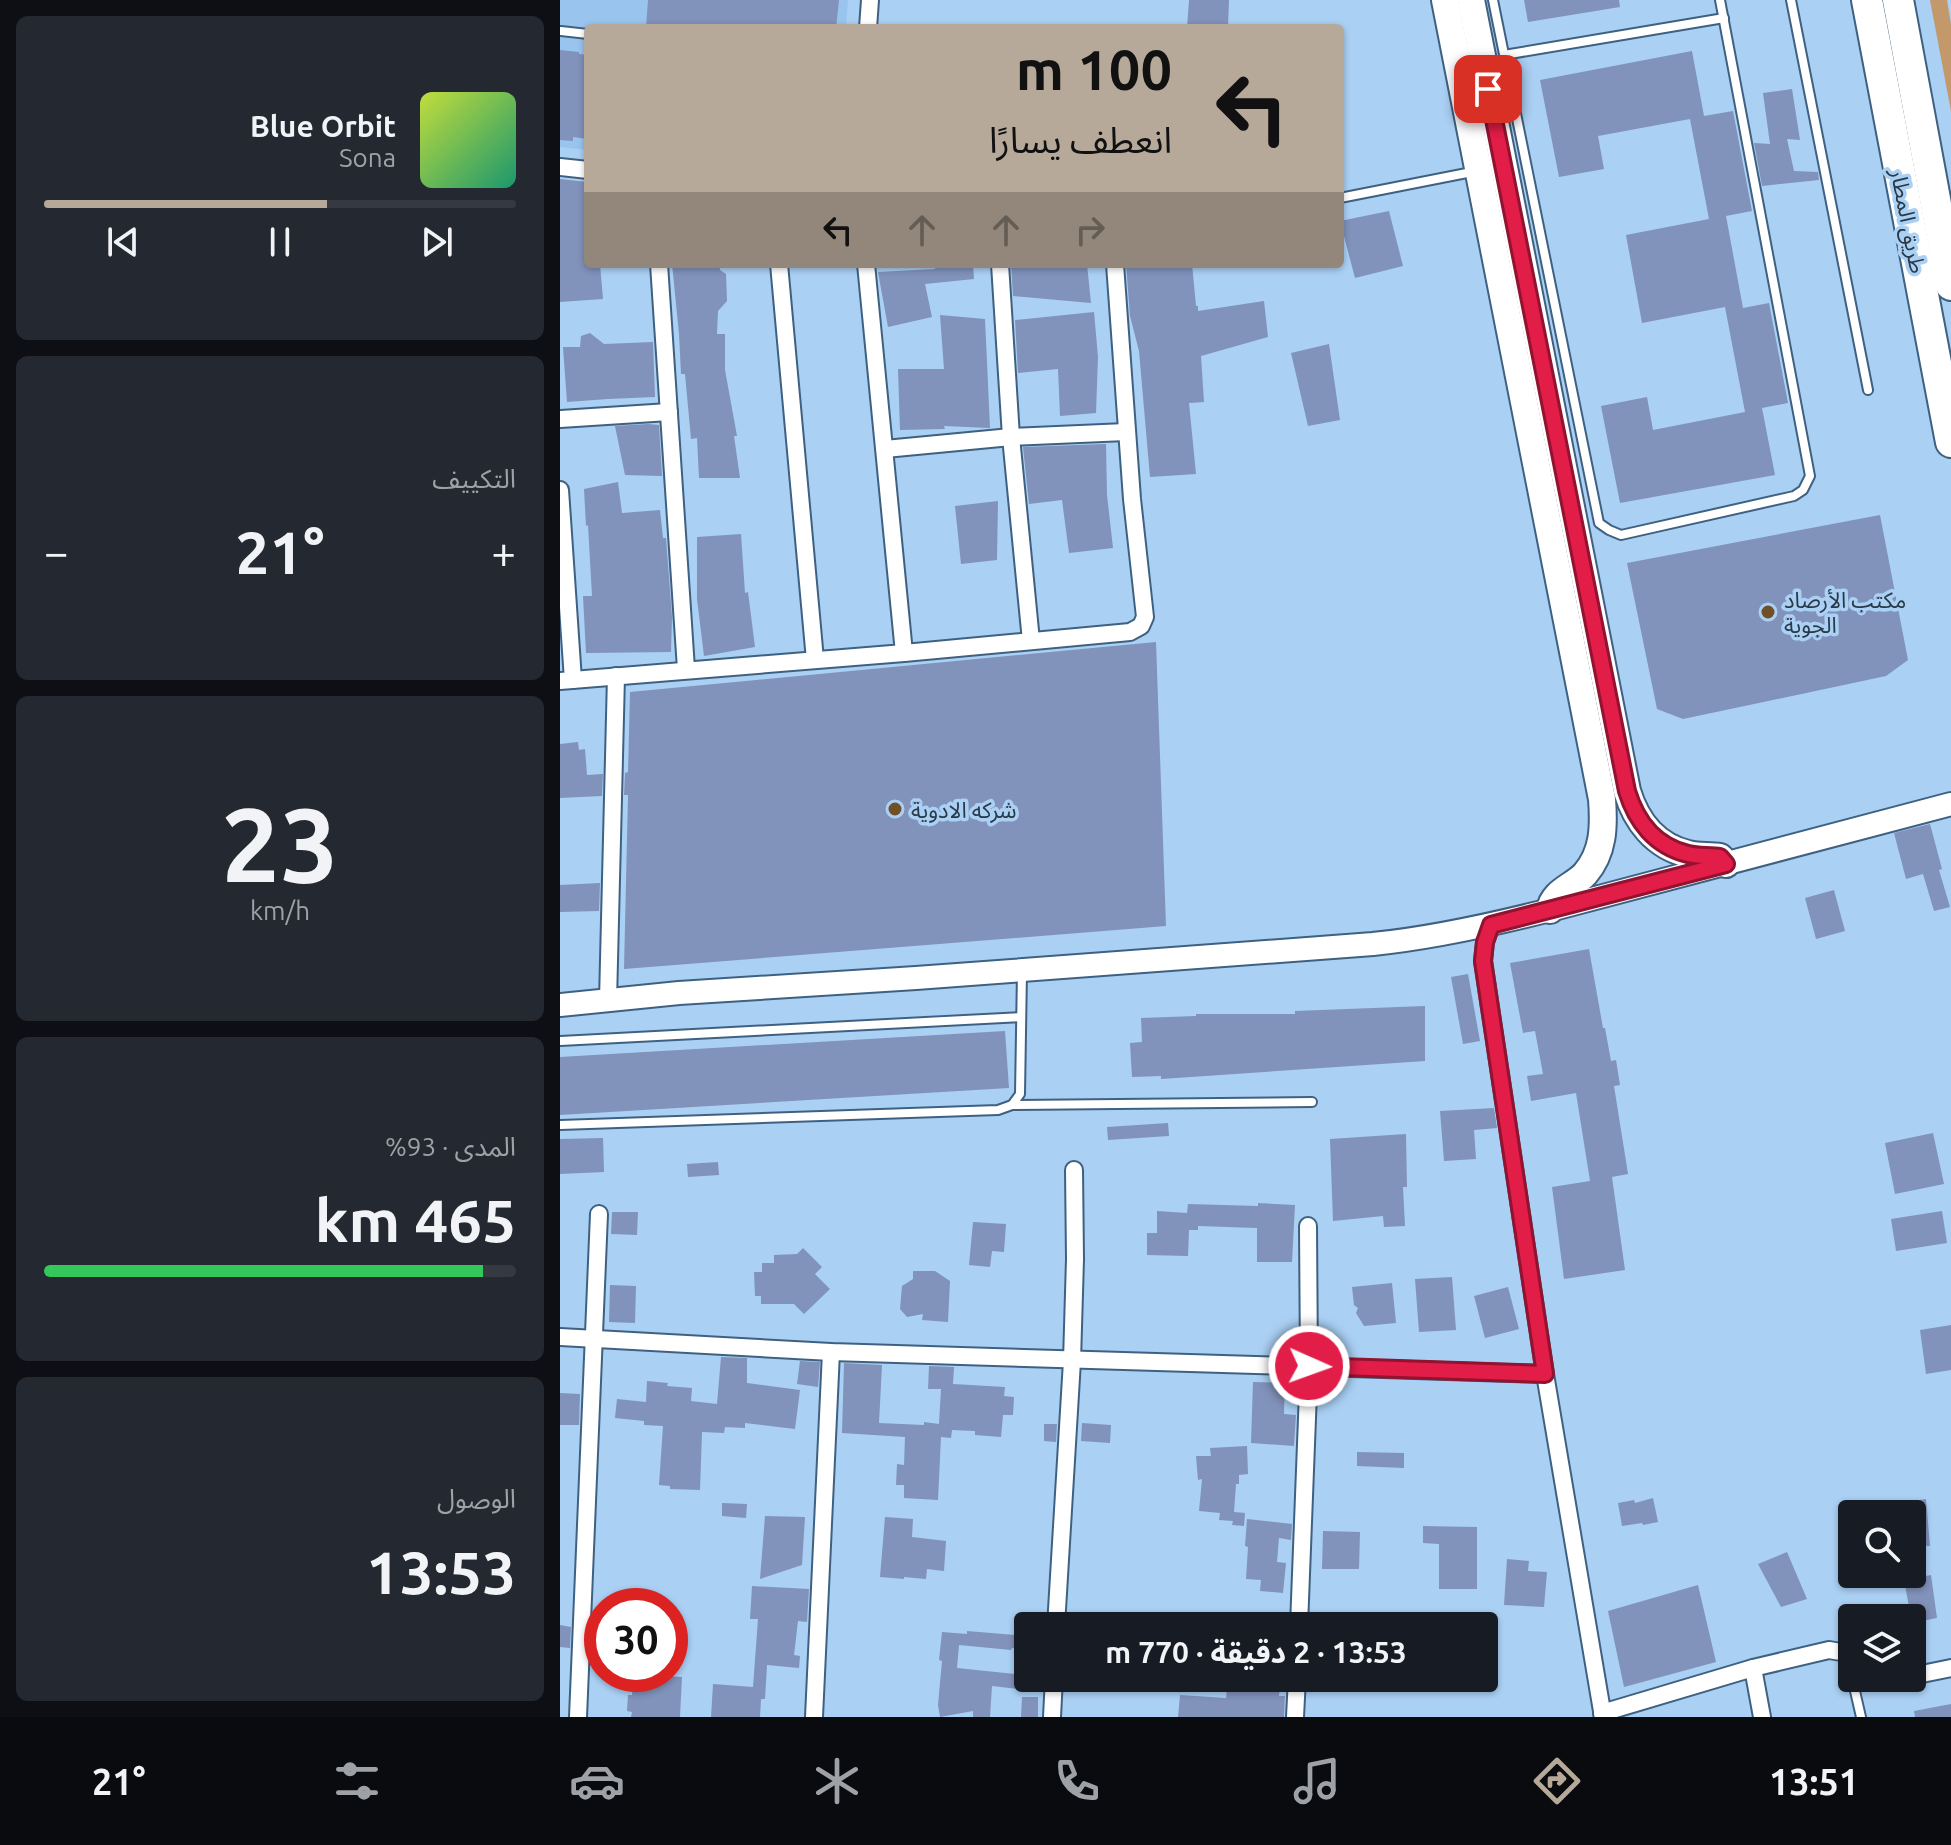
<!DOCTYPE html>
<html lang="ar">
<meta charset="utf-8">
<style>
:root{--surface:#171b24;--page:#242831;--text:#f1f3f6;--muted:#9ea1a6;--line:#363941;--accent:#b7a999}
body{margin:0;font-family:Ubuntu,"Noto Sans Arabic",sans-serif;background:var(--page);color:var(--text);direction:rtl;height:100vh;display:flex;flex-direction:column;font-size:30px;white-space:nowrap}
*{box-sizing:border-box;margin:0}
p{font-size:26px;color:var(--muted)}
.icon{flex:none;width:44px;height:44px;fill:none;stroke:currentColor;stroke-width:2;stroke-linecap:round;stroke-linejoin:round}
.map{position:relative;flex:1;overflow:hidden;direction:ltr}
.sheet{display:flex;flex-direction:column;gap:16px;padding:16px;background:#0d0f14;width:560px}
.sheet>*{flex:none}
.banner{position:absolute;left:24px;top:24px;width:760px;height:244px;border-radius:8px;box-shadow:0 2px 6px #0004;direction:rtl;background:#b7a999;color:#111;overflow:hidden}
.buttons{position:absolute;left:1278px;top:1500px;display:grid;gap:16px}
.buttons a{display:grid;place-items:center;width:88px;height:88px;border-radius:8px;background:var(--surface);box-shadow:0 2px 6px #0004;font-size:40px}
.speed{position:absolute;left:24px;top:1588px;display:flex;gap:16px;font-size:40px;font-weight:700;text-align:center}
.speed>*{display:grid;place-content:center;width:104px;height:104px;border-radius:50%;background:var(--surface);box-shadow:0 2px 6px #0004;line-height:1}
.speed .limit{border:12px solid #d22;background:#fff;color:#111}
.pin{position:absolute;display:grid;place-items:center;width:68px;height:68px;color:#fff;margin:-34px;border-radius:16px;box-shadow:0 4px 12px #0006}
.me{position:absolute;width:88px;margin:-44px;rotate:92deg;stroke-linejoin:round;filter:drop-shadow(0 0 6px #0008)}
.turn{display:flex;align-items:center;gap:28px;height:168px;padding:0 40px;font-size:36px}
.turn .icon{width:104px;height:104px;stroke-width:2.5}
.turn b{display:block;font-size:56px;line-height:68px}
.lanes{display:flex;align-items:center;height:76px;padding:0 40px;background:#0003;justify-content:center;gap:40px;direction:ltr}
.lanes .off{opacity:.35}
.big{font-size:60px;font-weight:700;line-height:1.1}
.sheet .card{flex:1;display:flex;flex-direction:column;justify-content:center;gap:12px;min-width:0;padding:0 28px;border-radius:12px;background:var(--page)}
.sheet .dial{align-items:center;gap:0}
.dial b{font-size:104px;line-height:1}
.song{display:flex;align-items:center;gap:24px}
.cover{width:96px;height:96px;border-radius:12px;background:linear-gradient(135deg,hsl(70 70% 55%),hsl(160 70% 35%))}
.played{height:8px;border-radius:4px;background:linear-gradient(90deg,var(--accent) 60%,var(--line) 60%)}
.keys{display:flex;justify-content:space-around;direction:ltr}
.heat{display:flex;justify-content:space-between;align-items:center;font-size:44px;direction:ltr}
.charge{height:12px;border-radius:6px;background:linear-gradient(90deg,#34c759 93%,var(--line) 0)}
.trip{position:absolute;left:454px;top:1612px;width:484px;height:80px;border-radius:8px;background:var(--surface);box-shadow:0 2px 6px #0004;font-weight:700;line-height:80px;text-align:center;direction:rtl}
.menu{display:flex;height:128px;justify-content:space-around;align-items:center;background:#090b0e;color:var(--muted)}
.menu .icon{width:56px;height:56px}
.menu .current{color:var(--accent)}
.menu b{font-size:36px;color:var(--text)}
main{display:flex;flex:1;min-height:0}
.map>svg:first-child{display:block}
</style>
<main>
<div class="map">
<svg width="1391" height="1717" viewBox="0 0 1391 1717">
<rect width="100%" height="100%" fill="#aad0f4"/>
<polygon fill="#99c4ee" points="0,0 288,0 286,28 28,28 28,150 0,147"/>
<polygon fill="#c3986b" points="1370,0 1387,0 1391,24 1391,111"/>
<g fill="#8192bb">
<polygon points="88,0 279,0 276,28 86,28"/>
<polygon points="629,0 669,0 668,28 627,28"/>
<polygon points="964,0 1059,0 1060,7 968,22"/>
<polygon points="0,50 19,52 19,54 28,55 28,139 13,137 13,141 0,140"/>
<polygon points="1132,51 1144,116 1173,111 1192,211 1166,216 1183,308 1209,303 1228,403 1202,408 1215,475 1060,503 1041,406 1087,397 1093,430 1185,412 1165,307 1082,323 1066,235 1149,219 1130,119 1038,136 1044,169 999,177 980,80"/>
<polygon points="1232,89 1240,140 1227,139 1234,171 1258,172 1259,180 1202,186 1194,143 1210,144 1203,93"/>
<polygon points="0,179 28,182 28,264 40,264 43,299 0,302"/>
<polygon points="829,211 843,266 795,278 780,221"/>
<polygon points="112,264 159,264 160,270 166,274 167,301 158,311 157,334 165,334 165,370 177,436 174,436 180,478 139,478 137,438 131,439 125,374 121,374 119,334"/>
<polygon points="374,264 413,264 414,279 365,284 372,317 328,327 318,272 375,269"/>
<polygon points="451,264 527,264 531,303 453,296"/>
<polygon points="566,264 632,264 636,306 638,306 638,311 704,301 708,337 641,356 644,402 629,403 636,474 590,477 579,351 570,316"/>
<polygon points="534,312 538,357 536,413 500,416 498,369 458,373 455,320"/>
<polygon points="380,315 425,319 430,428 384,426 385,429 340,430 338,369 384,369"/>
<polygon points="30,333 44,344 93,342 95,397 48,399 7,402 3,347 20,347 21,336"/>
<polygon points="769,344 780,420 748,426 731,353"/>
<polygon points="88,424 99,425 102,476 65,475 55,426"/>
<polygon points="546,444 547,495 553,548 509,553 502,500 469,504 463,447"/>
<polygon points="58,482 62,513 100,510 103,538 106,538 112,617 111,652 26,653 23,596 32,596 28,525 26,526 24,489"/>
<polygon points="438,501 437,560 401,564 395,506"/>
<polygon points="1320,515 1348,660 1326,676 1123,719 1097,709 1067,563"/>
<polygon points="181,534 185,593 188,592 195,647 144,656 137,599 137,537"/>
<polygon points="596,642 606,926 64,969 68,795 64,795 65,773 68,772 70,692"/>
<polygon points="18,742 19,750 25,749 27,775 43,774 42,796 0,798 0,744"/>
<polygon points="1370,824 1382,869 1379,870 1390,907 1374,911 1363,874 1346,879 1334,833"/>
<polygon points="40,883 39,911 0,912 0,885"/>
<polygon points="1274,890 1285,931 1256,939 1245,898"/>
<polygon points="1029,949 1043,1028 1045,1028 1051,1061 1056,1060 1060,1085 1054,1086 1068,1174 1052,1177 1065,1270 1004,1279 992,1187 1030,1181 1016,1093 971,1101 967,1076 983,1074 975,1031 963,1033 950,963"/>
<polygon points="908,974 920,1041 903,1044 891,977"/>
<polygon points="865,1006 865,1061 601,1079 601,1076 572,1077 570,1043 582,1042 581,1018 636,1016 636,1014 735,1014 735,1011"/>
<polygon points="445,1031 449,1088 0,1115 0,1057"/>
<polygon points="934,1108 937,1128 914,1130 916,1159 884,1161 880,1111"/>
<polygon points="608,1123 609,1136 548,1140 547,1127"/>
<polygon points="1373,1133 1384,1184 1335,1194 1325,1143"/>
<polygon points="846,1134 847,1187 843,1187 845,1226 824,1227 823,1216 773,1221 770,1139"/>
<polygon points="43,1138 44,1172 0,1174 0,1139"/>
<polygon points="158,1162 159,1175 128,1177 127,1164"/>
<polygon points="698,1203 735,1205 732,1262 697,1262 697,1228 638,1226 638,1230 629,1230 628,1256 587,1255 587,1233 597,1233 597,1211 627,1213 628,1204 698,1206"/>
<polygon points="1382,1211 1387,1243 1336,1251 1331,1219"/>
<polygon points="52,1212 78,1212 77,1235 51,1234"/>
<polygon points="413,1222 446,1224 444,1252 432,1251 430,1267 409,1265"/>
<polygon points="243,1248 262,1267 255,1274 270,1289 244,1314 234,1304 201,1304 201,1296 195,1296 194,1272 202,1272 202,1263 214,1263 214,1255 237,1254"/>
<polygon points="353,1271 375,1271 390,1281 388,1322 362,1320 363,1314 347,1317 340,1309 342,1286 353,1279"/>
<polygon points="892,1277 896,1330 859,1332 855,1279"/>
<polygon points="832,1283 836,1323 804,1326 796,1313 798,1308 794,1305 792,1287"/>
<polygon points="50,1285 76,1286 75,1323 49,1322"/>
<polygon points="948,1287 959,1329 925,1338 914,1296"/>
<polygon points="1391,1325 1391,1370 1366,1374 1360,1330"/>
<polygon points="161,1357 187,1358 187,1383 240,1390 235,1429 185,1423 185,1428 165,1427 164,1433 142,1432 140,1490 110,1489 110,1486 99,1485 103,1426 84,1425 84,1421 55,1418 57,1399 86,1402 87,1381 108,1383 107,1386 132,1388 131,1401 157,1404"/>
<polygon points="240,1361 260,1362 258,1387 237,1384"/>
<polygon points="284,1363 322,1365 319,1423 364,1425 364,1422 379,1424 381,1389 368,1389 369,1366 394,1367 393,1384 445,1387 444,1396 454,1397 453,1415 443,1415 441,1437 415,1435 415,1431 392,1430 391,1438 381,1437 378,1500 344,1498 344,1485 336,1485 337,1464 344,1465 345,1437 282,1433"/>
<polygon points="693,1382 725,1383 724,1414 736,1415 734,1446 691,1443"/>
<polygon points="0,1393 20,1394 19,1425 0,1425"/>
<polygon points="522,1423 551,1425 550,1443 521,1441"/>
<polygon points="484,1424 497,1424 496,1442 484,1441"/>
<polygon points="687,1446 688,1474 679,1475 679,1484 676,1484 674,1512 685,1513 684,1526 672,1525 673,1521 659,1520 660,1513 639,1511 642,1479 638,1480 636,1456 651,1456 650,1448"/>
<polygon points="797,1452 844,1453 844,1468 797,1466"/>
<polygon points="1093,1498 1098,1522 1083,1525 1082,1523 1062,1526 1058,1503 1074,1500 1075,1503"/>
<polygon points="1366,1499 1370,1546 1352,1545 1352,1514 1340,1514 1339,1503"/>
<polygon points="162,1503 187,1504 186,1518 162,1516"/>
<polygon points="205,1516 245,1517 242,1565 200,1579"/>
<polygon points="325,1517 353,1519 352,1537 386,1541 384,1571 367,1569 366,1579 344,1577 344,1579 320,1577"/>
<polygon points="687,1519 732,1524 731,1540 719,1538 717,1562 726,1563 723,1593 700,1591 701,1580 686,1579 688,1547 685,1546"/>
<polygon points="863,1526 917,1527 917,1589 879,1589 879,1544 863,1543"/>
<polygon points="763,1531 800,1532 799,1569 762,1569"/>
<polygon points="1227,1552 1247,1599 1221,1607 1198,1564"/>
<polygon points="947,1559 969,1561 968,1571 987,1572 984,1607 944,1605"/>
<polygon points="1371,1575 1377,1618 1352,1623 1344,1580"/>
<polygon points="1138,1585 1156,1662 1064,1687 1048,1611"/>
<polygon points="192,1586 249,1589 247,1622 238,1621 234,1655 240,1656 239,1668 207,1665 205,1699 201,1699 200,1717 151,1717 153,1684 193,1687 198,1619 190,1619"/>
<polygon points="0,1625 11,1627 10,1648 0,1647"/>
<polygon points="407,1631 468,1636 468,1649 452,1648 451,1650 399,1645 397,1668 455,1674 455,1672 468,1673 468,1690 432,1686 430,1717 413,1717 413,1711 380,1717 378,1705 382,1661 379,1660 382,1632 407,1634"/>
<polygon points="102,1676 122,1677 120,1717 71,1717 72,1712 67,1711 68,1695 72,1695 73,1683 101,1685"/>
<polygon points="668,1678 721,1678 719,1696 725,1696 724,1717 618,1717 620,1695 666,1698"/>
<polygon points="462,1697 478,1697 478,1717 461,1717"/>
<polygon points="1391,1704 1391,1717 1355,1717 1354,1711"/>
</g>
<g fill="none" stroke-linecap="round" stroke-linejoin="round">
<defs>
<g id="lane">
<polyline points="933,0 1039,523 1049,530 1061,535 1234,496 1243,490 1250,476 1160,0"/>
<polyline points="1231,0 1308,390"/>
<polyline points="1,31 28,34"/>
<polyline points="944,55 1164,18"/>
<polyline points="780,198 917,171"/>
<polyline points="0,1041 461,1017"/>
<polyline points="452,1105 752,1102"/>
<polyline points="0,1125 438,1110 452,1105 460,1094 462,971"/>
<polyline points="1292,1678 1301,1717"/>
</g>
<g id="street">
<polyline points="308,28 310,0"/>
<polyline points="0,167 28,170"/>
<polyline points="99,264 126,669"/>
<polyline points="219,264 255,660"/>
<polyline points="440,264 451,437 471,641"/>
<polyline points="0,419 109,412"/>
<polyline points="325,449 451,437 566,432"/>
<polyline points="0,490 13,680"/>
<polyline points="344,653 570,632 581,626 585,617 572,499 555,264"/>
<polyline points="0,681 344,653 306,264"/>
<polyline points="931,925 925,942 923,961 985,1374 1043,1717"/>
<polyline points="48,1001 56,676"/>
<polyline points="0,1337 271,1352 985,1374"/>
<polyline points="496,1626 512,1361 515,1259 514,1170"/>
<polyline points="739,1626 749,1366 748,1226"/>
<polyline points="1193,1668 1202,1717"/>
<polyline points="1352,1676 1391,1668"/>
<polyline points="1329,1678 1341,1678"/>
<polyline points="1042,1713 1193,1668 1269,1650 1287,1653 1292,1656"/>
<polyline points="18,1717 39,1214"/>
<polyline points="254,1717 271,1352"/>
<polyline points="492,1717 494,1678"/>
<polyline points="735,1717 737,1678"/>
</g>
<path id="secondary" d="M 0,1005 L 119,993 L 356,978 L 813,944 C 873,938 931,925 990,910 L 1391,804"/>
<g id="primary">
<path d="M 885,0 L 1042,799 C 1044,826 1044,852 1025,874 C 1013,887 993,891 990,910"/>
<path d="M 911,0 L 1067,791 C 1076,821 1095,846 1128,854 C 1139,857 1150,855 1160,857 L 1166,864"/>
</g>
<g id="highway">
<polyline points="1307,0 1391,442"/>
<polyline points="1338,0 1391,285"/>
</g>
</defs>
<use href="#lane" stroke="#3f6181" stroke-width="12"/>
<use href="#street" stroke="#3f6181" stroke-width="20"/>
<use href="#secondary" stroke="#3f6181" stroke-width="26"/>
<use href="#primary" stroke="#3f6181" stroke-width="30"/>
<use href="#highway" stroke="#3f6181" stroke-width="34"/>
<use href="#lane" stroke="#fff" stroke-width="8"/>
<use href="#street" stroke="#fff" stroke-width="16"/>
<use href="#secondary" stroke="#fff" stroke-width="22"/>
<use href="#primary" stroke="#fff" stroke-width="26"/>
<use href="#highway" stroke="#fff" stroke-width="30"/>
</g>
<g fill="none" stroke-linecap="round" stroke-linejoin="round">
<defs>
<path id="route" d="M 749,1366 L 985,1374 L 923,961 L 925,942 L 931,925 L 1166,864 L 1160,857 C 1150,855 1139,857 1128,854 C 1095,846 1076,821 1067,791 L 928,89"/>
</defs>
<use href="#route" stroke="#92132f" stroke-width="20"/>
<use href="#route" stroke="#e11d48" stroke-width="14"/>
</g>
<g fill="#714f27" stroke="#aad0f4" stroke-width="3">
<circle cx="1208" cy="612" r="8"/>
<circle cx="335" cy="809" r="8"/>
</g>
<g text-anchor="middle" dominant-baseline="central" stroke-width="7" stroke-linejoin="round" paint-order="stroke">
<g font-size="22" fill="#2a3948" stroke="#aad0f4">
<text transform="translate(1349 221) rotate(79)">طريق المطار</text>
</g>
<g font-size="22" fill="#2a3948" stroke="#aad0f4" text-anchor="start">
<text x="1224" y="599">مكتب الأرصاد<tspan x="1224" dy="25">الجوية</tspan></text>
<text x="351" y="809">شركه الادوية</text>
</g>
</g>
</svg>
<div class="buttons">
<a><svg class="icon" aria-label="search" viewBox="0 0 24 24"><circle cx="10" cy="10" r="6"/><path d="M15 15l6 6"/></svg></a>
<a><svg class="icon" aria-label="layers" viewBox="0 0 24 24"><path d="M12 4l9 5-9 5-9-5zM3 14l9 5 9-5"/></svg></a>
</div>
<div class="speed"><div class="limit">30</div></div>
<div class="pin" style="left:928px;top:89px;background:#d93025"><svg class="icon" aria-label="arrive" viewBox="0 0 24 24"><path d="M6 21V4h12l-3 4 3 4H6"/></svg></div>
<svg class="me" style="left:749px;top:1366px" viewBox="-20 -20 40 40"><circle r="17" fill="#e11d48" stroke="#fff" stroke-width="3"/><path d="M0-11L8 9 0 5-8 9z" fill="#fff"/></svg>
<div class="trip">13:53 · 2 دقيقة · 770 m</div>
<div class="banner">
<div class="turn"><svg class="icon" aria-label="left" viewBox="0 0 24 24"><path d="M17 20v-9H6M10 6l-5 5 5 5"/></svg><div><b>100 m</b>انعطف يسارًا</div></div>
<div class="lanes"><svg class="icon" aria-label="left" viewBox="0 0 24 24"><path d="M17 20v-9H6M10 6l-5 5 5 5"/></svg><svg class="icon off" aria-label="ahead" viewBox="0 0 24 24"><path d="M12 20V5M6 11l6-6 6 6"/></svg><svg class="icon off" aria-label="ahead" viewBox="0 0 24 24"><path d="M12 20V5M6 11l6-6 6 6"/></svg><svg class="icon off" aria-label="right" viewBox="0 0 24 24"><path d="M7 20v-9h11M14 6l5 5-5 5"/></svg></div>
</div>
</div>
<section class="sheet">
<div class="card">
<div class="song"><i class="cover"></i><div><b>Blue Orbit</b><p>Sona</p></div></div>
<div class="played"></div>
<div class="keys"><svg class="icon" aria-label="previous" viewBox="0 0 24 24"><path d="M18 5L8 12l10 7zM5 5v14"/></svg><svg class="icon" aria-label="pause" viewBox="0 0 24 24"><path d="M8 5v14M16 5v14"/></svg><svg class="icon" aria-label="next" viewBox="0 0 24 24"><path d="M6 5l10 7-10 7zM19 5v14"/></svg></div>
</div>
<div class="card"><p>التكييف</p>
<div class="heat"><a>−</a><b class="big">21°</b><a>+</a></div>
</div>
<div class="card dial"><b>23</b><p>km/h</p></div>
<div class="card"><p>المدى · 93%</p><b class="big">465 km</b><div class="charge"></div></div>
<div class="card"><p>الوصول</p><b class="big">13:53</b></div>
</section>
</main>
<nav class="menu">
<b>13:51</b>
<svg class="icon current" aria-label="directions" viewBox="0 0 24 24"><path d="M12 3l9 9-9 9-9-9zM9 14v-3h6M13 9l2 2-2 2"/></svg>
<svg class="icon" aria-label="music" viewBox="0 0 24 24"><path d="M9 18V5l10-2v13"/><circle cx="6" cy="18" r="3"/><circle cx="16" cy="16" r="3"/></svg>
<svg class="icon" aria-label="phone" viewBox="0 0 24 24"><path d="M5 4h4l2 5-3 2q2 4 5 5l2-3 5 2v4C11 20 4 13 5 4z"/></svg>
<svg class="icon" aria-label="climate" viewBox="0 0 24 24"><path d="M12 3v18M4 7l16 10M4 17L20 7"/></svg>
<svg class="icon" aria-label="car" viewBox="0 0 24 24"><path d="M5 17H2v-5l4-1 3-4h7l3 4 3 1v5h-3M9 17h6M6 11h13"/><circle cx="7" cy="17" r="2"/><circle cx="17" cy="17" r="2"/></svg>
<svg class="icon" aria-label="filters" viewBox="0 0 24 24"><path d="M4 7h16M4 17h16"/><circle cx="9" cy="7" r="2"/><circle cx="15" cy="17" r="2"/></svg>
<b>21°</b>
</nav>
